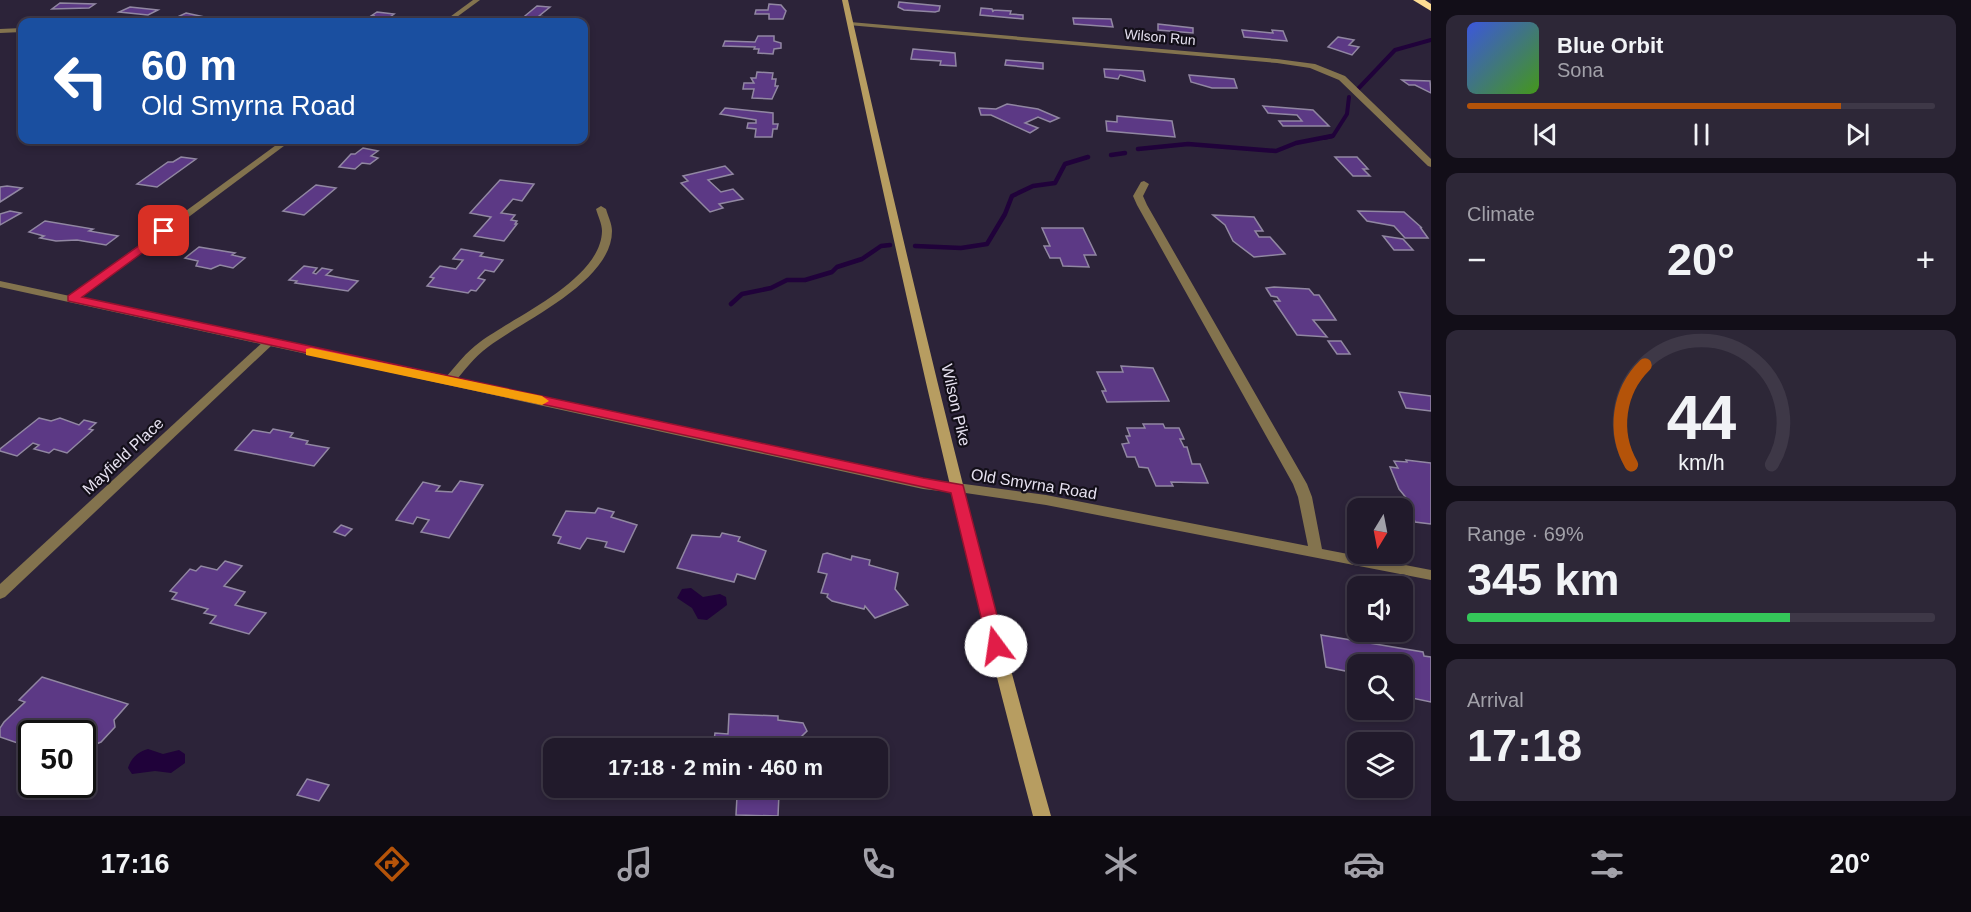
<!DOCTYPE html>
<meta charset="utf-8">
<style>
:root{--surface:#211a2b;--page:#2d2737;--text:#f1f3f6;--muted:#a2a1a9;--line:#3e3847;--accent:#b45309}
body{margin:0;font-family:Arial,sans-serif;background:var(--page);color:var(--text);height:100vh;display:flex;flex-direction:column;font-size:22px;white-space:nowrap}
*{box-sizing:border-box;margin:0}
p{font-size:20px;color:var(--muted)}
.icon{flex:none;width:33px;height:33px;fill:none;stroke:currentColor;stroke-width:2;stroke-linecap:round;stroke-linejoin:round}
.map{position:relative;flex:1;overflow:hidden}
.details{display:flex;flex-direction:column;gap:15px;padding:15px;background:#120e18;width:540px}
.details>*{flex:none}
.hud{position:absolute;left:18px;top:18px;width:570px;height:126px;border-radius:12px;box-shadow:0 3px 9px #0003,0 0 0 2px var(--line);background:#1a4fa0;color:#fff;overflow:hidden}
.needle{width:39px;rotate:190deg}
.controls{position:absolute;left:1347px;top:498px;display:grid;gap:12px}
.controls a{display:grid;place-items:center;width:66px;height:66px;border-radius:12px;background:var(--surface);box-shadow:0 3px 9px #0003,0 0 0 2px var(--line);font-size:30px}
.speed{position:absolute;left:18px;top:720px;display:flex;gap:12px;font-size:30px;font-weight:700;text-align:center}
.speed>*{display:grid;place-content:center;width:78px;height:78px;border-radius:50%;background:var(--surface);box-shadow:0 3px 9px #0003,0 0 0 2px var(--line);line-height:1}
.speed .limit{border:3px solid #111;border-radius:9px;background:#fff;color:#111}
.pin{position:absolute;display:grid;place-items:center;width:51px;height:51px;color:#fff;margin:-26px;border-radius:12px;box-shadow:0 3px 9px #0006}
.me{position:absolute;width:66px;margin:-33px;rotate:346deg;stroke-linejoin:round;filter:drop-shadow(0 0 4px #0008)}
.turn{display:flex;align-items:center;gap:21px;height:126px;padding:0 24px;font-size:27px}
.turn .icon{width:78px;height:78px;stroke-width:2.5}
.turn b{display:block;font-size:42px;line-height:51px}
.big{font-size:45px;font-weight:600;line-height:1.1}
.details .widget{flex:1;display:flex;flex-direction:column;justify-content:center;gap:9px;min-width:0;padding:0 21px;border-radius:12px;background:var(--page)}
.details .dial{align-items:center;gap:0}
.dial svg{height:156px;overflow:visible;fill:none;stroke:var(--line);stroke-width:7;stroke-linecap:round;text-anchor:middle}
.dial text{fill:var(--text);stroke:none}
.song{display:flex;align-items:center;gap:18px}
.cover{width:72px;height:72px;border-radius:9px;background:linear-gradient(135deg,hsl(230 70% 55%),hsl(100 70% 35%))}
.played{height:6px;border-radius:3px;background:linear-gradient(90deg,var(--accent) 80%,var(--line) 80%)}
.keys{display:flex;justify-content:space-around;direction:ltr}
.heat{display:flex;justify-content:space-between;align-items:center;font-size:33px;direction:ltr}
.charge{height:9px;border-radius:4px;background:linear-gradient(90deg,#34c759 69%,var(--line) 0)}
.trip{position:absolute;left:543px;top:738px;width:345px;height:60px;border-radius:12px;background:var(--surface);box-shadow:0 3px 9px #0003,0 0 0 2px var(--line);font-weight:600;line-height:60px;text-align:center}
.tab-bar{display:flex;height:96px;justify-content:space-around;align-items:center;background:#0d0a11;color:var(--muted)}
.tab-bar .icon{width:42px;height:42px}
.tab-bar .selected{color:var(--accent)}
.tab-bar b{font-size:27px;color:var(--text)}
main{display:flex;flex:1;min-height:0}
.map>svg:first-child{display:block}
</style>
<main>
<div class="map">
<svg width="1431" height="816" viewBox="0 0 1431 816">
<rect width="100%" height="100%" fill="#2c2339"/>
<g fill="#20023a">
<polygon points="691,588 703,597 720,594 726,597 727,605 707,620 698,619 692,608 677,598 682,589"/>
<path d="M 148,749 L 163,754 L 179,750 L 185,754 L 185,763 L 171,773 L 155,771 L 132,774 L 128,768 C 131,758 138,752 148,749 Z"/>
</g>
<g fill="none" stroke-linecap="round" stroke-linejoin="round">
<g stroke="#20023a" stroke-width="4">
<polyline points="1357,90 1395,50 1431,40"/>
<polyline points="1324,138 1333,136 1347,114 1349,97"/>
</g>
<g stroke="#20023a" stroke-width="4.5">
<polyline points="1138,149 1188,144 1276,151 1296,143 1332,136"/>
<polyline points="1111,155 1125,153"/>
<polyline points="915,246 961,248 987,244 1005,214 1012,196 1033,186 1055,183 1065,164 1088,157"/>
<polyline points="731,304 742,294 771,288 787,280 805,280 832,272 837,267 862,259 881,246 890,245"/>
</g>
</g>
<g fill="#5c3985" stroke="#9187a2" stroke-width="1.5">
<polygon points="899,2 909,3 940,6 939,11 935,12 904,10 898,7"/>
<polygon points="60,3 95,4 89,8 52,9"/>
<polygon points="769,4 781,5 786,11 783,19 769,19 769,14 755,14 756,10 768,10"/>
<polygon points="537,6 550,7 539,16 558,19 554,22 520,20"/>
<polygon points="130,7 158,10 148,15 119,12"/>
<polygon points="981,8 992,9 993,12 993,10 1011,11 1010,14 1023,15 1023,19 980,15"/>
<polygon points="377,12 394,14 383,22 364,22 375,16 371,16"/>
<polygon points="186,13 214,19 207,22 188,22 175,18"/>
<polygon points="1073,18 1111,19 1113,27 1074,24"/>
<polygon points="1158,24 1193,28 1193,33 1158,30"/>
<polygon points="1242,30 1273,33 1272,30 1283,31 1287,41 1244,37"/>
<polygon points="758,36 774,36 774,41 781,43 781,48 774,49 773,54 758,53 759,49 754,49 755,47 723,46 725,41 755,42"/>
<polygon points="1338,37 1354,40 1349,45 1359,47 1352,55 1328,47"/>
<polygon points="913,49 955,53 956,66 940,65 941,61 911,59"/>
<polygon points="1006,60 1043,63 1043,69 1005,65"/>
<polygon points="1104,69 1143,71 1145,81 1120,75 1118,79 1105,77"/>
<polygon points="757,72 773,73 772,79 776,79 775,86 778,86 772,99 752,98 754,89 743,89 744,83 754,83 751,78 756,78"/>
<polygon points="1189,75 1234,79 1237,88 1212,88 1191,82"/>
<polygon points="1402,80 1430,81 1431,93 1415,85 1409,85"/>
<polygon points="1007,104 1038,109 1059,118 1050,122 1038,117 1025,123 1038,128 1030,133 991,115 981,115 979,108 996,109"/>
<polygon points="1263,106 1313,110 1329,126 1283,126 1279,121 1302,121 1297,115 1268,113"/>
<polygon points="725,108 773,113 773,124 778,124 777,129 773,129 772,137 755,137 756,129 747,128 748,123 756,123 756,120 720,114"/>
<polygon points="1117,116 1172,121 1175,137 1107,131 1106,121 1117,122"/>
<polygon points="363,148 378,151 371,156 378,158 370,164 362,163 355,169 339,167 351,154 355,154"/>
<polygon points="181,157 196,159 157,187 137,184 168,162 173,162"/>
<polygon points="1335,157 1357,157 1368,169 1363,169 1370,176 1353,176"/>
<polygon points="725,166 733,174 708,180 721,192 733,189 743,199 719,204 723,208 710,212 681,183 688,181 683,176"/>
<polygon points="500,180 534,184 522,201 513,199 501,213 515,215 511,220 517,221 515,224 517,224 504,241 474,236 491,217 470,213"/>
<polygon points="316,185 336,188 304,215 283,211"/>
<polygon points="7,186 22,188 0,202 0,187"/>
<polygon points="10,211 21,213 0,225 0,214"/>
<polygon points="1358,211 1404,212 1422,228 1420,227 1428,238 1405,238 1394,226 1367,221"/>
<polygon points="1213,215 1254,217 1263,231 1255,231 1259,237 1270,237 1285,254 1254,257 1233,241 1225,225"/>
<polygon points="45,221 93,229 89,231 118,236 106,245 77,240 56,241 40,238 44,236 29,232"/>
<polygon points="1042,228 1083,228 1096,255 1084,255 1089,267 1063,266 1060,258 1050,258 1044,246 1050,246"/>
<polygon points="1383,236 1403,239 1413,250 1394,250"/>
<polygon points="199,247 235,253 232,255 245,258 233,268 220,265 211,269 196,266 198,261 185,258"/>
<polygon points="461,249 483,253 480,256 503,260 494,272 485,270 478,278 485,280 476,291 471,290 468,293 427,286 434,278 430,277 440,266 456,269 463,260 453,259"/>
<polygon points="304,266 317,268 313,273 316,274 322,268 332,270 326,275 358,281 348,291 295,283 297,281 289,280"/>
<polygon points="1274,287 1309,289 1314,295 1319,295 1336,320 1313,320 1327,337 1297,335 1274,301 1280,301 1277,297 1271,296 1266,288"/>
<polygon points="1328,341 1341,341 1350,354 1337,354"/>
<polygon points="1121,366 1153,368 1169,401 1107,402 1102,391 1106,391 1097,372 1123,372"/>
<polygon points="1399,392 1431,396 1431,411 1406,408"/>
<polygon points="39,418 51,421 60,418 79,425 84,420 96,423 89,429 93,430 67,453 54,449 49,453 34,449 39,445 33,443 17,456 0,451 0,449"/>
<polygon points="1143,424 1163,424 1165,428 1179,428 1184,439 1180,439 1184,447 1187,447 1192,464 1200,464 1208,483 1171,482 1173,486 1156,486 1148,468 1139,467 1135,457 1127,457 1122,444 1129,443 1126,436 1130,436 1127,428 1145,428"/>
<polygon points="273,429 293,433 290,437 308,441 306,444 329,448 314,466 235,450 253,430 270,433"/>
<polygon points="1406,460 1431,463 1431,524 1415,522 1408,500 1399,489 1390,467 1398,468 1394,461 1407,462"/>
<polygon points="460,481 483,485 449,538 421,532 429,520 417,517 413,524 396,520 423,482 440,486 436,491 452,492"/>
<polygon points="598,508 614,512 611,517 637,525 624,552 605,547 607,542 587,538 580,549 558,543 561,537 553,535 566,511 595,513"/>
<polygon points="341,525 352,529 345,536 334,532"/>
<polygon points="722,533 740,537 738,541 766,551 755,579 737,574 734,582 677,568 692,535 720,537"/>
<polygon points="827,553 851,560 852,556 870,560 869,565 898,573 895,589 908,605 875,618 865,606 864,609 832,601 827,597 828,594 821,593 827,574 818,572 823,554"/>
<polygon points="225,561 242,566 224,586 245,592 235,605 266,613 249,634 210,623 216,616 204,613 208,609 172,599 177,593 170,591 190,569 196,571 201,566 217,570"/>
<polygon points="1321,635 1423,652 1424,656 1431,657 1431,702 1402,696 1402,664 1358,664 1358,677 1355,673 1326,667"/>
<polygon points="42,677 128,704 114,720 115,727 101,742 91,746 82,756 82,734 32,734 32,748 0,737 0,728 4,722 25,702 19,700"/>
<polygon points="729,714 778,716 778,720 803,723 807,731 801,737 804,739 804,748 713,748 715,733 728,734"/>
<polygon points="307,779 329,785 319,801 297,795"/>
<polygon points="719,788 811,788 811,796 779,794 778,816 736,815 737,796 719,795"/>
</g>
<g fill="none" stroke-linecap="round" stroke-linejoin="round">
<g fill="#83734e" fill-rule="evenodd">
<polygon points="473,0 480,0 450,22 443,22"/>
<polygon points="850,22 1277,59 1315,64 1345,76 1431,159 1431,167 1428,166 1339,80 1310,68 1277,63 848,25 848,23"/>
<polygon points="22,28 22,32 0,33 0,29"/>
<polygon points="283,140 292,140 76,301 68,301 67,299 68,297"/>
<polygon points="1144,181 1149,184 1143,196 1147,205 1307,484 1312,497 1322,549 1431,570 1431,580 1046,505 952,491 950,488 952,485 957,483 1046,495 1308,546 1298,497 1293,484 1137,205 1133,196 1141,182"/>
<path d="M 601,206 L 606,209 C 608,216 612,224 612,231 C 612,282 522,321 488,347 C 474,357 464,371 453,384 L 445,384 L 443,381 L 445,378 C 456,366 466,352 480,342 C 513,317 601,280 602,231 C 602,224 598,216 596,209 Z"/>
<polygon points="268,340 274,343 272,345 5,597 0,599 0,584 264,341"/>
</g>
<polygon fill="#83734e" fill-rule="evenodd" points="0,281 923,479 957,483 962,485 964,488 962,491 957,493 923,489 0,287"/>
<path fill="#b79d61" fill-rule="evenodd" d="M 842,0 L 848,0 C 910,274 975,546 1051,816 L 1033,816 C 961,546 900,274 842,0 Z"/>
<polygon fill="#fddd93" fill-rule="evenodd" points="1413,0 1425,0 1431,4 1431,11"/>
</g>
<polygon fill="#e11d48" stroke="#92132f" stroke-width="1.5" points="164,228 169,231 168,234 82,297 923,478 963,485 1005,646 1003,651 990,651 988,646 951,493 68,301 68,296"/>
<polygon fill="#f59e0b" points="311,348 542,396 549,401 542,405 306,355 306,349"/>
<g text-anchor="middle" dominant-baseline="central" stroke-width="4.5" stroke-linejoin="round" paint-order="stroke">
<g font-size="14" fill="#e6e1f0" stroke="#130f19">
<text transform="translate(1160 37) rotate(5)">Wilson Run</text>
</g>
<g font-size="16" fill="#e6e1f0" stroke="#130f19">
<text transform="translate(956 405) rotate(77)">Wilson Pike</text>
<text transform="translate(123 456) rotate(-43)">Mayfield Place</text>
<text transform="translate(1034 484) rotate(9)">Old Smyrna Road</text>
</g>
</g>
</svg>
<div class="controls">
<a><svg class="needle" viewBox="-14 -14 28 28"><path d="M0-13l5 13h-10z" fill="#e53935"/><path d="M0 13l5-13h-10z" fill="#a2a1a9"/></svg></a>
<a><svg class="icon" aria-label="sound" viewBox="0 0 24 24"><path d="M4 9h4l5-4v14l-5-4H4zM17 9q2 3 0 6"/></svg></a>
<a><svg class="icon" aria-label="search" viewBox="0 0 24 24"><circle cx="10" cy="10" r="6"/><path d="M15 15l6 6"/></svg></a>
<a><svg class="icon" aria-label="layers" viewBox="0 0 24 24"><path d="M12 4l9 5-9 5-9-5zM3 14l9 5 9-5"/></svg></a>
</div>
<div class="speed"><div class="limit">50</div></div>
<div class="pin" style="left:164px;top:231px;background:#d93025"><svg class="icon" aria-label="arrive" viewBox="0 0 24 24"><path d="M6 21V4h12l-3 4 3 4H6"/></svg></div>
<svg class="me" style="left:996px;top:646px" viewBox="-20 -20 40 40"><circle r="19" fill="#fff"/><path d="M0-13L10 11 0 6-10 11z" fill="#e11d48"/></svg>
<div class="trip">17:18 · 2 min · 460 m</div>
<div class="hud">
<div class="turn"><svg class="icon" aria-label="left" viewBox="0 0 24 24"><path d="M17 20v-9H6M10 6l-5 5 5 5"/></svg><div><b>60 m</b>Old Smyrna Road</div></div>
</div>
</div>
<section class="details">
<div class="widget">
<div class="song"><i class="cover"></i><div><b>Blue Orbit</b><p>Sona</p></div></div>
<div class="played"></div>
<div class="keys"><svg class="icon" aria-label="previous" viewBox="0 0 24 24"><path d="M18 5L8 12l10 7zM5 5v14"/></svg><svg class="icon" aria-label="pause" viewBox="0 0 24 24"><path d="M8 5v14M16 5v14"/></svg><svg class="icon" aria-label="next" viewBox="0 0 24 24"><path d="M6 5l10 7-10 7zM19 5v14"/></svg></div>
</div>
<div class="widget"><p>Climate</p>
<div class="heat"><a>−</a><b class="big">20°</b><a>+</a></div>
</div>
<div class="widget dial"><svg viewBox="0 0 100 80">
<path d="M14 69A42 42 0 1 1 86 69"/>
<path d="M14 69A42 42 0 0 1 21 18" stroke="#b45309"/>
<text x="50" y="56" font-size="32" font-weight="700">44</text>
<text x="50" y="72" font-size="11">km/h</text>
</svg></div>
<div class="widget"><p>Range · 69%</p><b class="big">345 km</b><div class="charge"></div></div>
<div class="widget"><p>Arrival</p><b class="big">17:18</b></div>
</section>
</main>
<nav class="tab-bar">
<b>17:16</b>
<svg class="icon selected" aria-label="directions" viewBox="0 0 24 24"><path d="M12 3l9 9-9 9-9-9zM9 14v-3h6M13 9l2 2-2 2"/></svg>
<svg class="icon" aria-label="music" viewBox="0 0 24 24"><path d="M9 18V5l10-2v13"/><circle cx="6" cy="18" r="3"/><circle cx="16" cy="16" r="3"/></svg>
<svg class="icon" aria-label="phone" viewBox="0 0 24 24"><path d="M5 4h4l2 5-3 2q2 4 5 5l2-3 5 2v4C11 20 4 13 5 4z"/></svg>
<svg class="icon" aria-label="climate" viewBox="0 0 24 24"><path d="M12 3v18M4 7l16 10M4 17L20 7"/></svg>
<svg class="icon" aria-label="car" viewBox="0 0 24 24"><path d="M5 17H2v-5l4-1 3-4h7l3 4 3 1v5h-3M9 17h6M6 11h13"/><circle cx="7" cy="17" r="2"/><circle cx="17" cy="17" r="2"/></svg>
<svg class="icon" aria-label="filters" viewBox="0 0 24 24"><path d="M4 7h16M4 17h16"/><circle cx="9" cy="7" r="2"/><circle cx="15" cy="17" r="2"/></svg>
<b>20°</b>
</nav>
